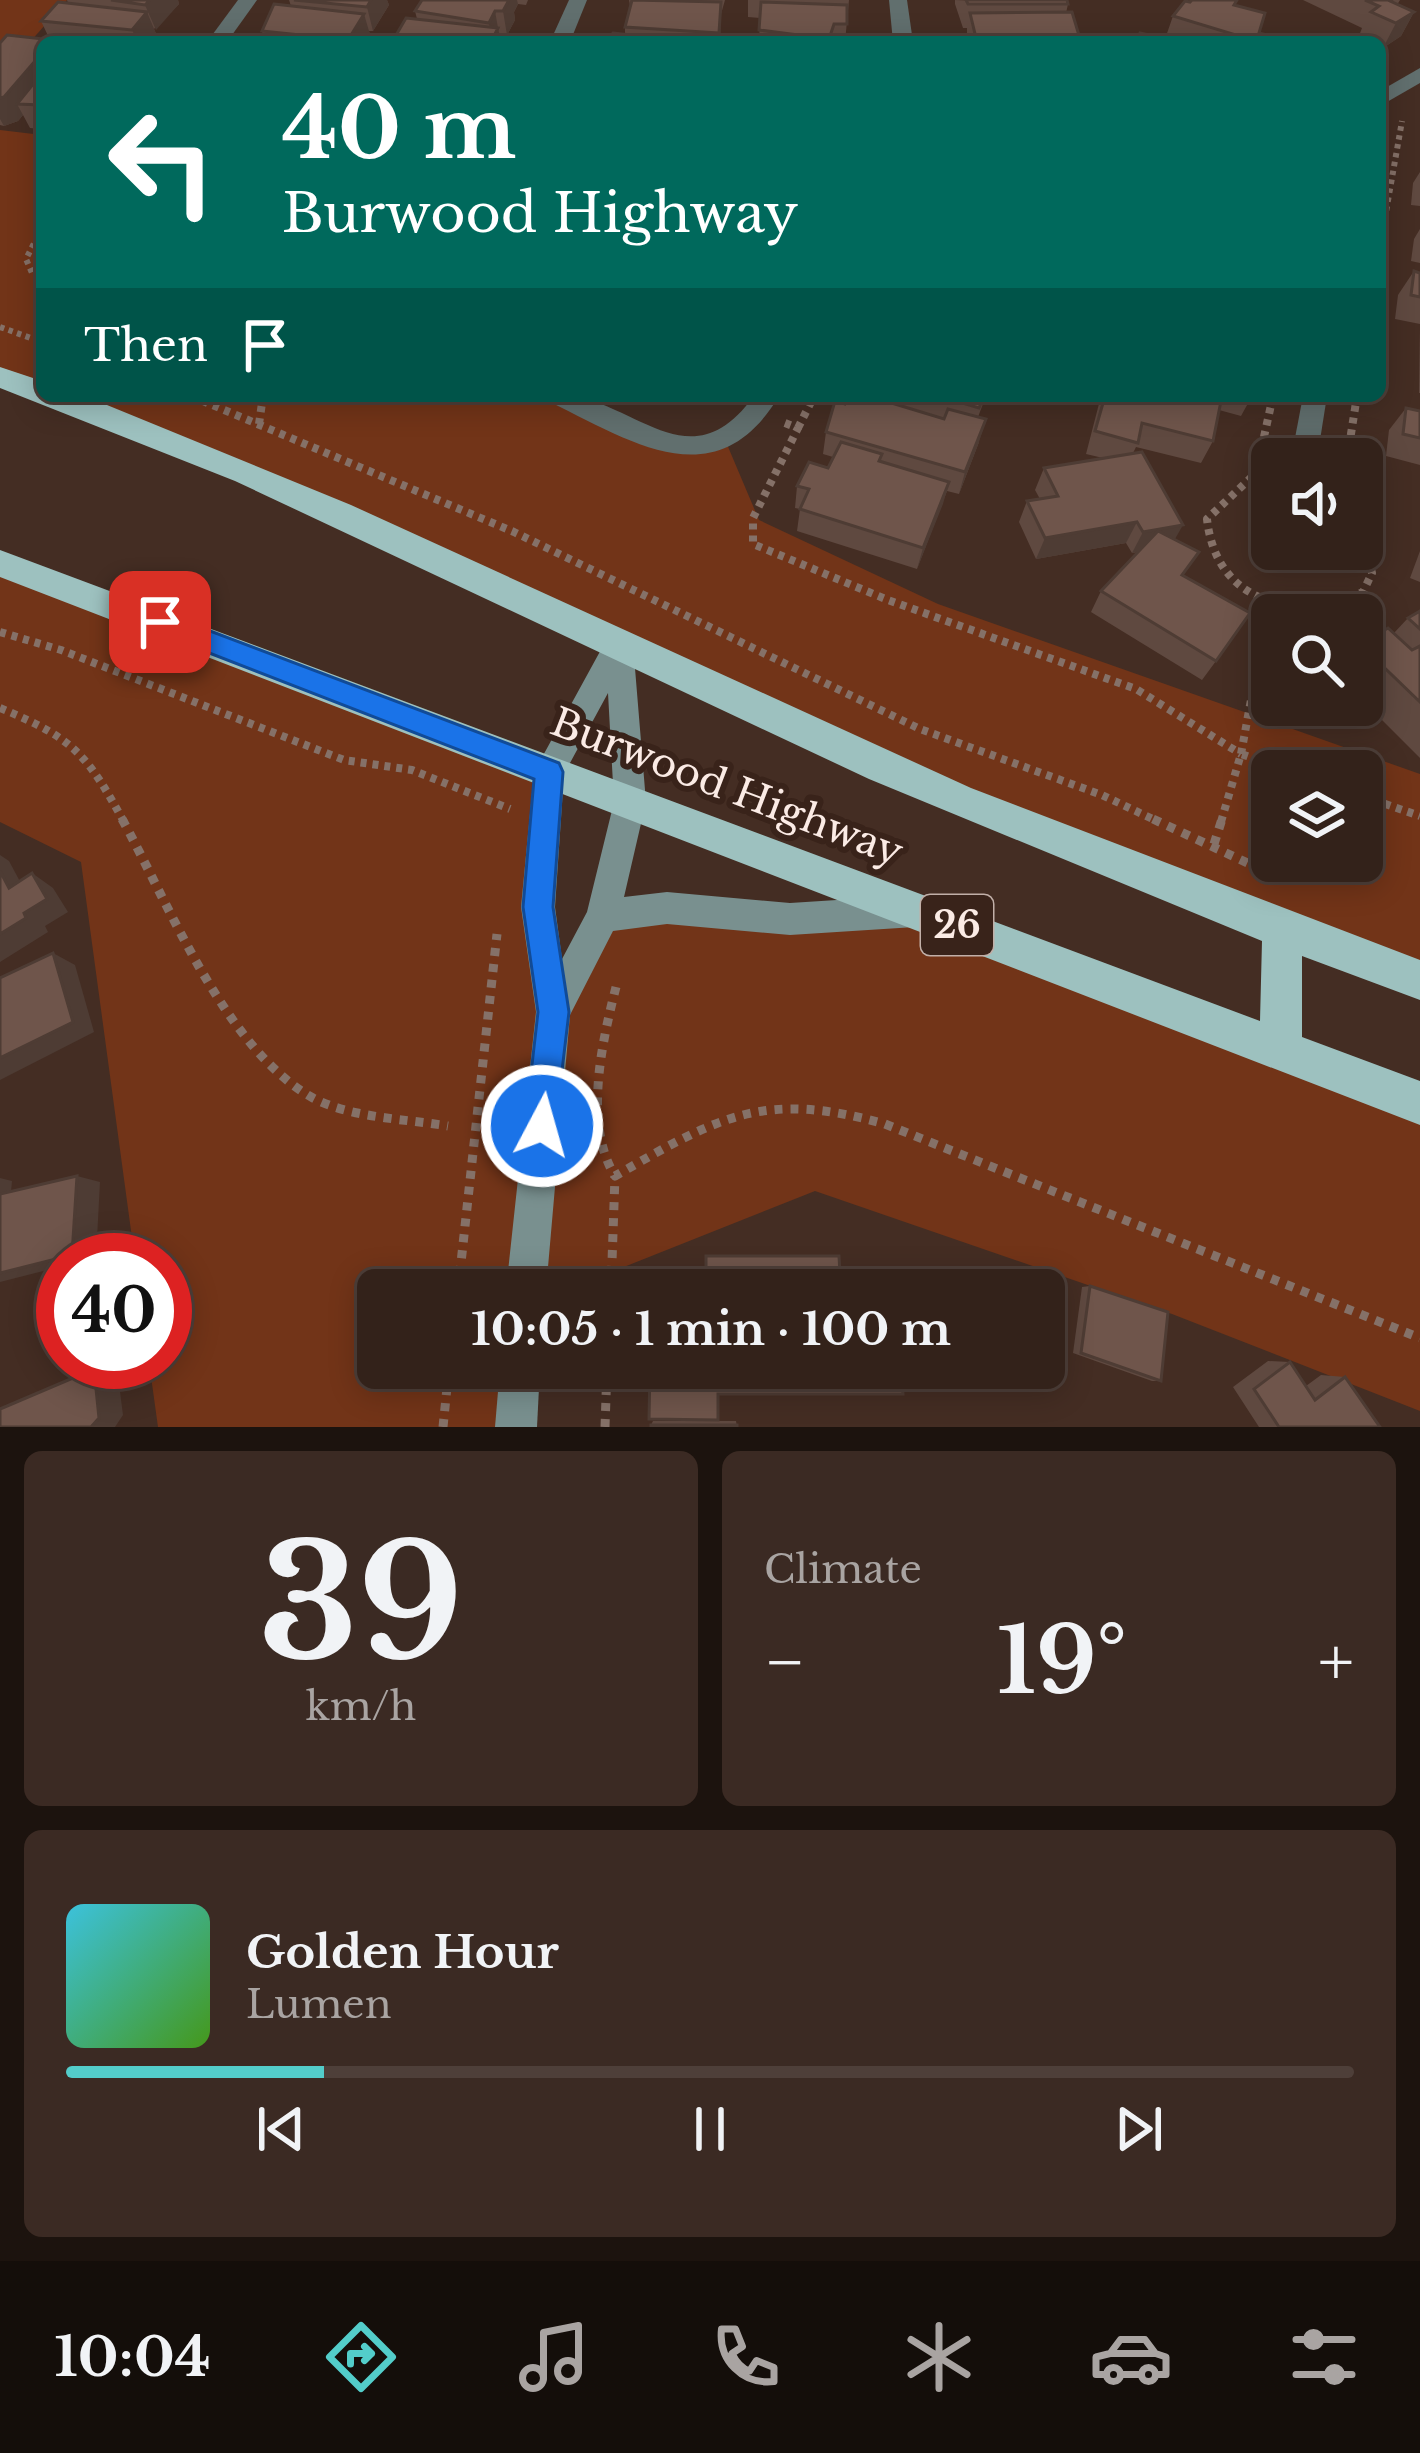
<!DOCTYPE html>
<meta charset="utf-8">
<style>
:root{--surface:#33221a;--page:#3b2a23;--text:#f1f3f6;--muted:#a9a4a2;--line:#4e3f39;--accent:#53cdca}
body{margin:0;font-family:"Libre Baskerville",serif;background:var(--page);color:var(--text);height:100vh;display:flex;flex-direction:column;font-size:45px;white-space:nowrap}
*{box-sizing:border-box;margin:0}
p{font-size:39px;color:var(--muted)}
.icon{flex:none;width:66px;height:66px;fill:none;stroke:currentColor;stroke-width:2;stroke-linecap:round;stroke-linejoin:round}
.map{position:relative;height:1427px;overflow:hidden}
.sheet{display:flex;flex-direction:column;gap:24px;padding:24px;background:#1c130e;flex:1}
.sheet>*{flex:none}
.guide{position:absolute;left:36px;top:36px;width:1350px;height:366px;border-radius:18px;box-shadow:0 6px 30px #0003,0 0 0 3px var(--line);background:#00695c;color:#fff;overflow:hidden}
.tools{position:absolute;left:1251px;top:438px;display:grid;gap:24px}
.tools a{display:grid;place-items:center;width:132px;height:132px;border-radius:18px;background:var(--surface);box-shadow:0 6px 30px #0003,0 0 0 3px var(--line);font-size:60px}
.speed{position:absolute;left:36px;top:1233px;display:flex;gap:24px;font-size:60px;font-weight:700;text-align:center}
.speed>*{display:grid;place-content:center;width:156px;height:156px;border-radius:50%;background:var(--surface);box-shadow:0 6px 30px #0003,0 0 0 3px var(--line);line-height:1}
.speed .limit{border:18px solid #d22;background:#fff;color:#111}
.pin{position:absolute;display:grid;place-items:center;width:102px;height:102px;color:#fff;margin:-51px;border-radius:24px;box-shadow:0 6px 18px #0006}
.me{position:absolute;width:132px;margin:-66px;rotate:6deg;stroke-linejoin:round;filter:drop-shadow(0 0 9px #0008)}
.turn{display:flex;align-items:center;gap:42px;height:252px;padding:0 48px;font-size:54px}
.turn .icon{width:156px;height:156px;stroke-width:2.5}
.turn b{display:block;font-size:84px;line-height:102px}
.then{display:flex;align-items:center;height:114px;padding:0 48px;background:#0003;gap:24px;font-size:45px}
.big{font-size:90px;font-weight:700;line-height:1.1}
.sheet .widget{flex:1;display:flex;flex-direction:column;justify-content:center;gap:18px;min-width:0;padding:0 42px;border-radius:18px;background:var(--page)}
.sheet .dial{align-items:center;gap:0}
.dial b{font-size:156px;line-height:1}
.song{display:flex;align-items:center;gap:36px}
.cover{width:144px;height:144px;border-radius:18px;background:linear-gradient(135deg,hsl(190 70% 55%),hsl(100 70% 35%))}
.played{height:12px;border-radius:6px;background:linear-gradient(90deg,var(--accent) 20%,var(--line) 20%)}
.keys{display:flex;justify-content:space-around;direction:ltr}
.heat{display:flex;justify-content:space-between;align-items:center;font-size:66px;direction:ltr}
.sheet .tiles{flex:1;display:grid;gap:24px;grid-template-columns:1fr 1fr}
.widget:last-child{grid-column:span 2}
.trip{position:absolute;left:357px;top:1269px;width:708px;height:120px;border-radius:18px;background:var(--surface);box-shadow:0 6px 30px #0003,0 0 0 3px var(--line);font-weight:700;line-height:120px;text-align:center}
.dock{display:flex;height:192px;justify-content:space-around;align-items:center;background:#140e0a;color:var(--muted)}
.dock .icon{width:84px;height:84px}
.dock .active{color:var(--accent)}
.dock b{font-size:54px;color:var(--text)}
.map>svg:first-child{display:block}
</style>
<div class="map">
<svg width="1420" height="1427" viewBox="0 0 1420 1427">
<rect width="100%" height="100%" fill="#442d23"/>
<g fill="#723418" fill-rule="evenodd">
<polygon points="0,0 67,0 0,76"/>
<polygon points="0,130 42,135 42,392 0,377"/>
<path d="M 54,396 L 559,396 L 664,443 L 726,442 L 759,520 L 938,604 L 1420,774 L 1420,980 L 1282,930 ZM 1272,771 L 1362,771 L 1362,861 L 1272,861 Z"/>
<polygon points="0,563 549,772 554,1010 603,916 916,909 1420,1103 1420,1411 1172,1314 815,1191 566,1290 378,1290 378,1368 521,1368 516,1427 158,1427 149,1362 165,1362 165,1260 135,1260 81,862 0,822"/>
</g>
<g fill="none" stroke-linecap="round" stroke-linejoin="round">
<g stroke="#857168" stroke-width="6" stroke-dasharray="4.5 4.5" stroke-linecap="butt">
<polyline points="42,228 26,259 32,273 42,278"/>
<polyline points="1380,246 1402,121"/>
<polyline points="0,327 42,342"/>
</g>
<g stroke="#857168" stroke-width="8" stroke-dasharray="6 6" stroke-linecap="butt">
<polyline points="191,396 514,532 920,729 1102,795 1159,822"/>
<path d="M 1273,396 L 1256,473 L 1207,519 C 1216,603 1293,622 1363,592 L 1372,573 L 1362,535"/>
<polyline points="785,423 798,428 753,518 753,544 888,600 1136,689 1241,754"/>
<polyline points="259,424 263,396"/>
<polyline points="798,428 814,396"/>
<polyline points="1347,459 1357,396"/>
<polyline points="0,632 61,650 344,760 412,770 510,809"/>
<path d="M 0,708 C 73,738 87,754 124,822"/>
<polyline points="1241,754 1269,602"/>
<polyline points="1362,796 1420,816"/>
<polyline points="1221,822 1241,754 1290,771"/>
</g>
<g stroke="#857168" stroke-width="9" stroke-dasharray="8 8" stroke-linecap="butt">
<path d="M 122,819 C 169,904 225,1049 313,1098 C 351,1118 406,1119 448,1126"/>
<polyline points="1153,819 1254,866"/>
<polyline points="1214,844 1222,819"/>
<path d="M 616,987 C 602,1042 583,1124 615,1176 C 720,1116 764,1090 885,1124 L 1420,1338"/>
<polyline points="458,1290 497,934"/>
<polyline points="611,1290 615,1176"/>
<polyline points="443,1427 449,1368"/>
<polyline points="605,1427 607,1368"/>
</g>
<g fill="#616f6e" fill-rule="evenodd">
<polygon points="238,0 257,0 227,42 207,42"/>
<polygon points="569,0 587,0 570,42 550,42"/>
<polygon points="889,0 907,0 913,42 893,42"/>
<polygon points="1420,68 1420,83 1380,106 1380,91"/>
<path d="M 547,396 C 559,396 573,394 585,398 C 653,420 697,473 754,396 L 779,396 C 717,499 634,443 550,402 Z"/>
<polygon points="1303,396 1327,396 1317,459 1291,459"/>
</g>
<g fill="#79908f" fill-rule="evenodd">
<path d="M 619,632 L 629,635 L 633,644 L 646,802 L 624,897 L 667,892 L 790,903 L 915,895 L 927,900 L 932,911 L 927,922 L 915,927 L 790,935 L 667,924 L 613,931 L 570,1015 L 546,1290 L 506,1290 L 536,1012 L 521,907 L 534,772 L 609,635 ZM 608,693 L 614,802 L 587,912 L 562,959 L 555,907 L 564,774 Z"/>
<polygon points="500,1368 540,1368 537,1427 495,1427"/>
</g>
<polygon fill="#9dc1bf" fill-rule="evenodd" points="0,367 42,381 42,396 85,396 351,505 971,788 1420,960 1420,1000 1302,956 1302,1037 1420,1081 1420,1125 0,577 0,550 1260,1021 1262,941 869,779 235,481 0,388"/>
</g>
<g fill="#5f4940">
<polygon points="67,0 178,0 179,4 154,29 157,36 152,42 42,42 42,129 30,128 23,115 18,121 4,126 0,125 0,43 50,40 41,21 68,3"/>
<polygon points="289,0 387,0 389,5 373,31 369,31 371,38 368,42 249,42 264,39 262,31 291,6"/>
<polygon points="422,0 528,0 526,5 518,4 514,12 515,20 507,35 500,35 501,42 392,42 417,19 415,11"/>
<polygon points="629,0 725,0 721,14 720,42 606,42 625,35 625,27 630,6"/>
<polygon points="748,0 849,0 845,42 759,42 760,18 748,17"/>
<polygon points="955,0 1068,4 1066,13 1081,42 967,42 967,28 963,28 955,4"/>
<polygon points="1303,0 1400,0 1397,5 1414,12 1401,36 1383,48 1380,46 1380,42 1372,42 1359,36 1362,28"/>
<polygon points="1235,5 1259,33 1280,42 1136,42 1165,39 1173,16"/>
<polygon points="1420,172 1420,206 1411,205 1413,183"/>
<polygon points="1420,229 1420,263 1411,261 1414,239"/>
<polygon points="1414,271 1420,273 1420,324 1395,319 1398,295"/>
<polygon points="1420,328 1420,393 1419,393"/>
<polygon points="849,396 986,396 978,417 979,442 959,494 947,491 917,569 797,531 800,509 795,508 797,486 828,468 833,457 823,454 826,432"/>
<polygon points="1101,396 1252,396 1241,416 1219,410 1213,441 1201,463 1136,447 1133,453 1175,539 1184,576 1216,661 1202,680 1091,612 1101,591 1139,552 1132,553 1126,543 1036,559 1019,522 1027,501 1040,499 1035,490 1044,468 1103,458 1086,454"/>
<polygon points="1406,408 1420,411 1420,465 1386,456 1389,430"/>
<polygon points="1420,551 1420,582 1410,578"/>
<polygon points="1420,611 1420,758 1362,700 1362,643 1394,633 1408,618"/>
<polygon points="1090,1286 1161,1381 1152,1381 1073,1353 1082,1287"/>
<polygon points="1268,1361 1290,1362 1306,1386 1321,1375 1345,1377 1380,1427 1259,1427 1233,1387"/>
<polygon points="653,1421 736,1421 737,1427 651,1425"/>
</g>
<g fill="#4e3c34">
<polygon points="150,0 178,0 179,4 156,30 145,5"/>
<polygon points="371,0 387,0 389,5 373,31 367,7"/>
<polygon points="509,0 517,0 518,4 514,12 515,20 507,35 503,11"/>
<polygon points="495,11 498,28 501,42 491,42 489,23"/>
<polygon points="147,12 157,36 152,42 138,42 132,30"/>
<polygon points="1414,12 1401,36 1383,48 1396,23"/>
<polygon points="364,14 371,38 368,42 348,42"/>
<polygon points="42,53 42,93 17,104 23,115 18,121 4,126 0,119 0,98"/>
<polygon points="986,419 979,442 959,494 965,472"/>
<polygon points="949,482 943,504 917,569 923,548"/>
<polygon points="1137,522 1126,543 1036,559 1045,538"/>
<polygon points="1183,525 1171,546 1132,553 1143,532"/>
<polygon points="0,855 9,861 31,902 9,888 0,871"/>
<polygon points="32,873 53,888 68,912 45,926 48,932 0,962 0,934 24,913"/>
<polygon points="53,953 75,965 94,1032 0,1080 0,1058"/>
<polygon points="77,1176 100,1182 96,1258 87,1260 63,1260 63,1266 0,1282 0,1273"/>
<polygon points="0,1178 12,1181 10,1203 0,1201"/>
<polygon points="117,1368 123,1415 115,1427 91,1427 94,1369"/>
</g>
<g fill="#6f554b" stroke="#4e3c34" stroke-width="3">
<polygon points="111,0 150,0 145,5"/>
<polygon points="294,0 371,0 367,7"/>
<polygon points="422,0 509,0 503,11 495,11 489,23 415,11"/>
<polygon points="632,0 721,2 719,33 625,27"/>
<polygon points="966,0 1067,0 1068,4 968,4"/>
<polygon points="1192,0 1237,0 1234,5 1265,13 1259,33 1282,39 1280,42 1243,42 1246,38 1173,16 1185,1 1190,2"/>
<polygon points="1365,0 1393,0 1390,1 1414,12 1396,23 1371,12 1379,6"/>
<polygon points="58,2 147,12 132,30 41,21"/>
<polygon points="761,2 847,5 847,24 834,24 829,39 759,30"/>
<polygon points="274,4 364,14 348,40 262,31"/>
<polygon points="1072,12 1081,42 977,42 970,13"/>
<polygon points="406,18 498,28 491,42 392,42"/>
<polygon points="613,33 695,42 606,42"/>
<polygon points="1140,33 1181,42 1136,42"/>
<polygon points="7,35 53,40 42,42 42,53 4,97 0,98 0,43"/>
<polygon points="252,37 297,42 249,42"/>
<polygon points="42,73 42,105 17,104"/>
<polygon points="1414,271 1420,273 1420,297 1411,295"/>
<polygon points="849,396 899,396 895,404 944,419 948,409 986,419 965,472 826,432 835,401 845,404"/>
<polygon points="939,396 984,396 979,408"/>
<polygon points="1105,396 1222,396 1213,441 1142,423 1138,443 1095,431"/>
<polygon points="1406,408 1420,411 1420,438 1403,434"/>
<polygon points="841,442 882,454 879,461 949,482 923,548 800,509 809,489 797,486 809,462 828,468"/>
<polygon points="1142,452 1183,525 1143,532 1137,522 1045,538 1027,501 1058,496 1044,468"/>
<polygon points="1158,531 1199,552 1182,575 1250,613 1216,661 1101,591"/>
<polygon points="1420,611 1420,629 1408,618"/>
<polygon points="1388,628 1412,650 1420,646 1420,702 1362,646 1362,643"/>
<polygon points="0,871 9,888 32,873 47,899 24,913 26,918 0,934"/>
<polygon points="53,953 73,1022 0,1058 0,978"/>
<polygon points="77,1176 72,1255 0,1273 0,1194"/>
<polygon points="706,1256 839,1256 841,1290 706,1290"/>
<polygon points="1090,1286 1168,1312 1161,1381 1081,1353"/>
<polygon points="1290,1362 1315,1400 1345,1377 1380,1427 1279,1427 1254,1389"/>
<polygon points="650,1368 901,1368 903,1394 718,1394 718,1420 649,1419"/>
<polygon points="94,1369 99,1418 91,1427 0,1427 0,1409"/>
<rect x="651" y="1425" width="86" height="2"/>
</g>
<polygon fill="#1a73e8" stroke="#114b97" stroke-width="3" points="160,612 559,763 563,772 553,907 569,1012 554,1138 542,1143 530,1138 525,1126 538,1012 523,907 534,779 150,630 147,622"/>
<g text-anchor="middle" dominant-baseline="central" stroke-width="12" stroke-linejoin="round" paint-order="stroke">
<rect fill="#39231a" stroke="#c1afa8" stroke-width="3" x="921" y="895" width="72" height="60" rx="9"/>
<g font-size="36" font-weight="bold" fill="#fbebe5">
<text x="957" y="925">26</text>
</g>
<g font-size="39" fill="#fbebe5" stroke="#39231a">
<text transform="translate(727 787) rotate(21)">Burwood Highway</text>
</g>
</g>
</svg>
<div class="tools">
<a><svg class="icon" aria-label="sound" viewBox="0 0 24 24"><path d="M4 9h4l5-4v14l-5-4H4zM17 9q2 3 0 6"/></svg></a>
<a><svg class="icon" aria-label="search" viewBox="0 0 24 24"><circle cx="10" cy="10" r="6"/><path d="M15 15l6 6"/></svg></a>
<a><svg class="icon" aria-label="layers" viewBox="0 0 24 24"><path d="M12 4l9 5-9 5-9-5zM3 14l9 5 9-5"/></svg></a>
</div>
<div class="speed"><div class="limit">40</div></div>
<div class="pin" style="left:160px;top:622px;background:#d93025"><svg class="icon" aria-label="arrive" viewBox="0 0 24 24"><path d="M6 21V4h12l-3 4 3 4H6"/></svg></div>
<svg class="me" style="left:542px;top:1126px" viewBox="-20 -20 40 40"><circle r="17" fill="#1a73e8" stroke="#fff" stroke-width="3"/><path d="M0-11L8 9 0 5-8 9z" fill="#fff"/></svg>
<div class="trip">10:05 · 1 min · 100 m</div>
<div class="guide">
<div class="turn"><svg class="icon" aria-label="left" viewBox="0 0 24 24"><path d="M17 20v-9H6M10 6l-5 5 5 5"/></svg><div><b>40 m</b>Burwood Highway</div></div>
<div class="then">Then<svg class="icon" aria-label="arrive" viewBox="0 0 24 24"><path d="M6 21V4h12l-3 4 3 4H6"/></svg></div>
</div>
</div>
<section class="sheet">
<div class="tiles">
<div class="widget dial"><b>39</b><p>km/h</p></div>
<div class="widget"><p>Climate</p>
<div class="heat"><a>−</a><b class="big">19°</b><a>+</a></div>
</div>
<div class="widget">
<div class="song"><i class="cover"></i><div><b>Golden Hour</b><p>Lumen</p></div></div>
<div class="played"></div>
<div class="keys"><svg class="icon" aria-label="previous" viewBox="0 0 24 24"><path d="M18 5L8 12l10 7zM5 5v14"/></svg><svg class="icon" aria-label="pause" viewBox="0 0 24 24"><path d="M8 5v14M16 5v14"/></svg><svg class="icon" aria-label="next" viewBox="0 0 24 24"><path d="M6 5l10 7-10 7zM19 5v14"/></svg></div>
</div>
</div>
</section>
<nav class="dock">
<b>10:04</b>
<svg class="icon active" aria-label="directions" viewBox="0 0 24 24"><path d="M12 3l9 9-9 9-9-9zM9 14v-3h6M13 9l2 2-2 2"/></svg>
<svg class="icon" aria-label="music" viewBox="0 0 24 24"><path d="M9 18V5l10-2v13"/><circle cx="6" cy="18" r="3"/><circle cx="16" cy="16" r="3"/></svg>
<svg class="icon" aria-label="phone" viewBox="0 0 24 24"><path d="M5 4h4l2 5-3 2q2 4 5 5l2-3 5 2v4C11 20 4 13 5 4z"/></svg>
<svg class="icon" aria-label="climate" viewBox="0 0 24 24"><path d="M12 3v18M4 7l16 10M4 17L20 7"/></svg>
<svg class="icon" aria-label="car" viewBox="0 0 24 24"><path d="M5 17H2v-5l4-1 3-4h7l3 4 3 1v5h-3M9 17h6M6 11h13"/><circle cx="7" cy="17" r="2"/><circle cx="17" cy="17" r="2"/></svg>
<svg class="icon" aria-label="filters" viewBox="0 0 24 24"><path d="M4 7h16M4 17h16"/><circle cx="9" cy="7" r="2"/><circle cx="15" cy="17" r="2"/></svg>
</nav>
